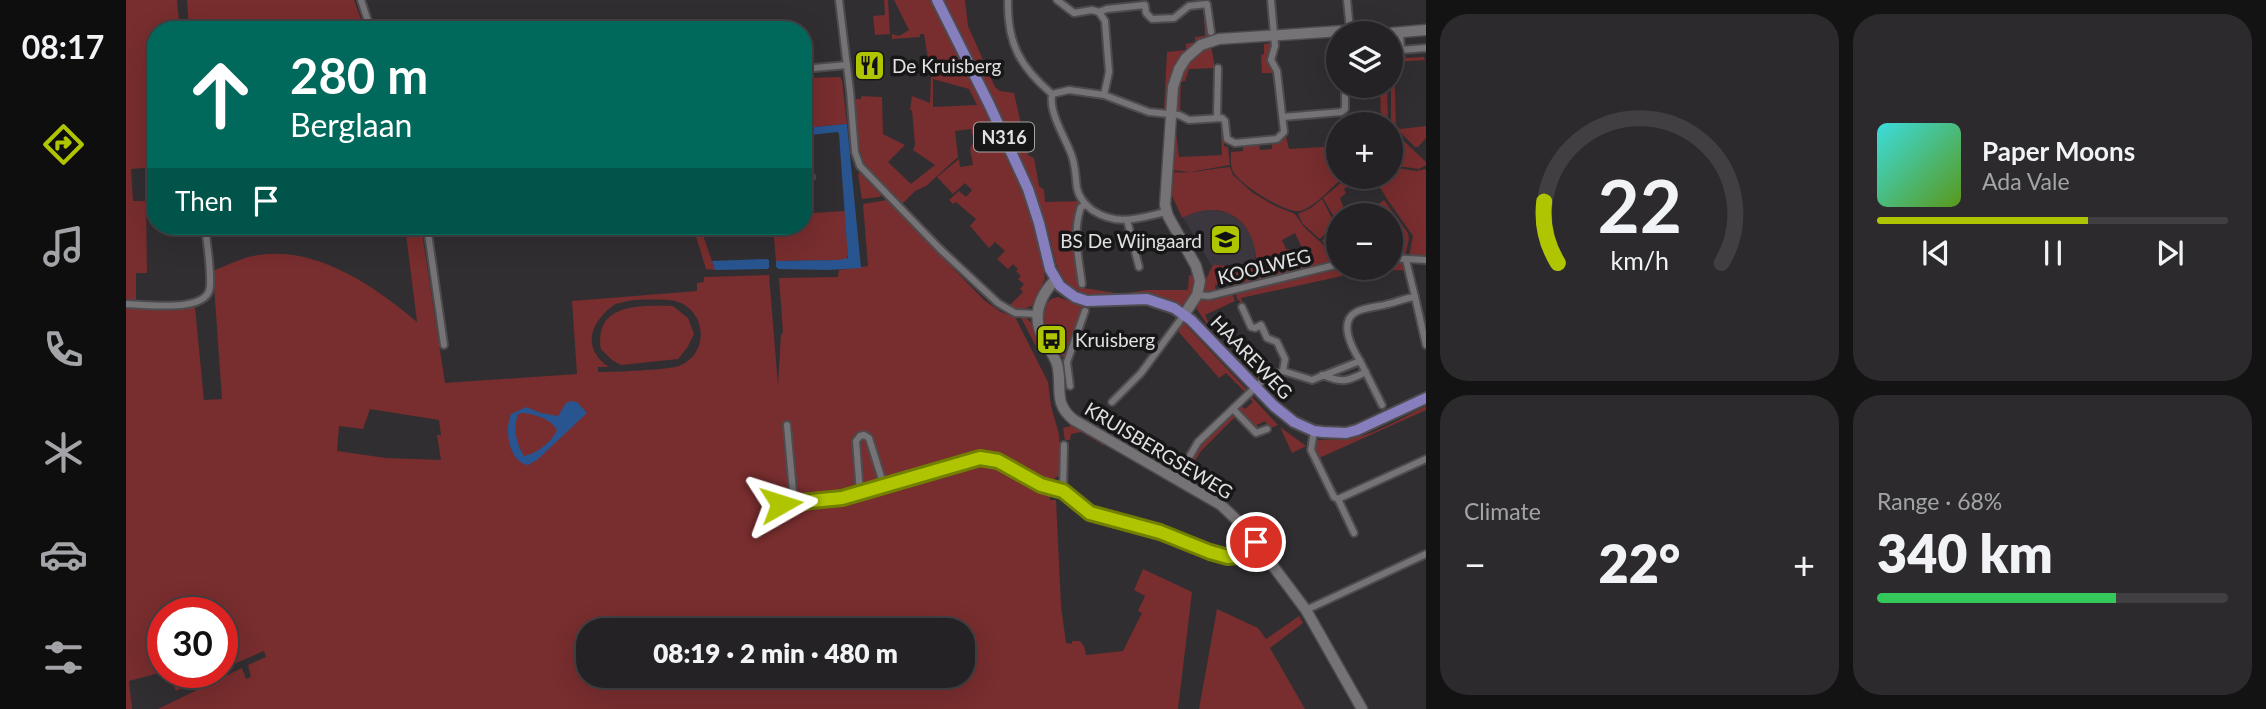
<!DOCTYPE html>
<meta charset="utf-8">
<style>
:root{--surface:#252225;--page:#2d2a2d;--text:#f1f3f6;--muted:#a3a4a7;--line:#423f42;--accent:#b0c502}
body{margin:0;font-family:Lato,sans-serif;background:var(--page);color:var(--text);height:100vh;display:flex;flex-direction:column;font-size:26px;white-space:nowrap}
*{box-sizing:border-box;margin:0}
p{font-size:23px;color:var(--muted)}
.icon{flex:none;width:38px;height:38px;fill:none;stroke:currentColor;stroke-width:2;stroke-linecap:round;stroke-linejoin:round}
.map{position:relative;flex:1;overflow:hidden}
.panel{display:flex;flex-direction:column;gap:14px;padding:14px;background:#141314;width:840px}
.panel>*{flex:none}
.hud{position:absolute;left:21px;top:21px;width:665px;height:214px;border-radius:28px;box-shadow:0 7px 28px #0002,0 0 0 2px var(--line);background:#00695c;color:#fff;overflow:hidden}
.buttons{position:absolute;left:1200px;top:21px;display:grid;gap:14px}
.buttons a{display:grid;place-items:center;width:77px;height:77px;border-radius:50%;background:var(--surface);box-shadow:0 7px 28px #0002,0 0 0 2px var(--line);font-size:35px}
.speed{position:absolute;left:21px;top:597px;display:flex;gap:14px;font-size:35px;font-weight:700;text-align:center}
.speed>*{display:grid;place-content:center;width:91px;height:91px;border-radius:50%;background:var(--surface);box-shadow:0 7px 28px #0002,0 0 0 2px var(--line);line-height:1}
.speed .limit{border:10px solid #d22;background:#fff;color:#111}
.pin{position:absolute;display:grid;place-items:center;width:60px;height:60px;color:#fff;margin:-30px;border:4px solid #fff;border-radius:50%;box-shadow:0 2px 7px #0007}
.me{position:absolute;width:77px;margin:-38px;rotate:84deg;stroke-linejoin:round;filter:drop-shadow(0 0 5px #0008)}
.turn{display:flex;align-items:center;gap:24px;height:147px;padding:0 28px;font-size:32px}
.turn .icon{width:91px;height:91px;stroke-width:2.5}
.turn b{display:block;font-size:49px;line-height:60px}
.then{display:flex;align-items:center;height:66px;padding:0 28px;background:#0003;gap:14px;font-size:26px}
.big{font-size:52px;font-weight:800;line-height:1.1}
.panel .card{flex:1;display:flex;flex-direction:column;justify-content:center;gap:10px;min-width:0;padding:0 24px;border-radius:28px;background:var(--page)}
.panel .dial{align-items:center;gap:0}
.dial svg{height:182px;overflow:visible;fill:none;stroke:var(--line);stroke-width:7;stroke-linecap:round;text-anchor:middle}
.dial text{fill:var(--text);stroke:none}
.song{display:flex;align-items:center;gap:21px}
.cover{width:84px;height:84px;border-radius:10px;background:linear-gradient(135deg,hsl(180 70% 55%),hsl(90 70% 35%))}
.played{height:7px;border-radius:4px;background:linear-gradient(90deg,var(--accent) 60%,var(--line) 60%)}
.keys{display:flex;justify-content:space-around;direction:ltr}
.heat{display:flex;justify-content:space-between;align-items:center;font-size:38px;direction:ltr}
.charge{height:10px;border-radius:5px;background:linear-gradient(90deg,#34c759 68%,var(--line) 0)}
.panel .tiles{flex:1;display:grid;gap:14px;grid-template-columns:repeat(2,1fr)}
.trip{position:absolute;left:450px;top:618px;width:399px;height:70px;border-radius:28px;background:var(--surface);box-shadow:0 7px 28px #0002,0 0 0 2px var(--line);font-weight:800;line-height:70px;text-align:center}
main{display:flex;flex:1;min-height:0}
.tab-bar{display:flex;flex-direction:column;width:126px;justify-content:space-around;align-items:center;background:#0f0e0f;color:var(--muted)}
.tab-bar .icon{width:49px;height:49px}
.tab-bar .current{color:var(--accent)}
.tab-bar b{font-size:32px;color:var(--text)}
.map>svg:first-child{display:block}
</style>
<main>
<nav class="tab-bar">
<b>08:17</b>
<svg class="icon current" aria-label="directions" viewBox="0 0 24 24"><path d="M12 3l9 9-9 9-9-9zM9 14v-3h6M13 9l2 2-2 2"/></svg>
<svg class="icon" aria-label="music" viewBox="0 0 24 24"><path d="M9 18V5l10-2v13"/><circle cx="6" cy="18" r="3"/><circle cx="16" cy="16" r="3"/></svg>
<svg class="icon" aria-label="phone" viewBox="0 0 24 24"><path d="M5 4h4l2 5-3 2q2 4 5 5l2-3 5 2v4C11 20 4 13 5 4z"/></svg>
<svg class="icon" aria-label="climate" viewBox="0 0 24 24"><path d="M12 3v18M4 7l16 10M4 17L20 7"/></svg>
<svg class="icon" aria-label="car" viewBox="0 0 24 24"><path d="M5 17H2v-5l4-1 3-4h7l3 4 3 1v5h-3M9 17h6M6 11h13"/><circle cx="7" cy="17" r="2"/><circle cx="17" cy="17" r="2"/></svg>
<svg class="icon" aria-label="filters" viewBox="0 0 24 24"><path d="M4 7h16M4 17h16"/><circle cx="9" cy="7" r="2"/><circle cx="15" cy="17" r="2"/></svg>
</nav>
<div class="map">
<svg width="1300" height="709" viewBox="0 0 1300 709">
<rect width="100%" height="100%" fill="#312e31"/>
<polygon fill="#3c363e" points="1083,209 1103,213 1116,223 1124,232 1128,243 1130,267 1085,265 1057,217 1071,211"/>
<g fill="#782d2e" fill-rule="evenodd">
<polygon points="0,0 51,0 54,30 30,30 30,167 5,169 7,201 20,201 21,273 10,273 10,300 0,300"/>
<polygon points="61,0 228,0 239,30 63,30"/>
<polygon points="758,0 762,0 764,34 749,35 747,16 759,15"/>
<path d="M 768,0 L 804,0 L 812,16 L 820,24 L 872,132 L 850,132 L 846,135 L 845,129 L 829,131 L 832,157 L 800,186 L 789,191 L 776,204 C 765,193 753,183 743,171 C 729,152 731,122 729,99 L 735,99 L 735,96 L 756,97 L 757,134 L 779,145 L 762,162 L 785,184 L 809,165 L 787,150 L 789,145 L 786,110 L 784,110 L 786,96 L 804,103 L 805,77 L 798,34 L 794,34 L 794,37 L 766,39 L 766,34 L 773,36 L 783,30 ZM 807,79 L 843,89 L 851,105 L 807,107 Z"/>
<path d="M 816,0 L 839,0 L 842,26 L 869,87 L 874,91 L 888,93 L 902,155 L 908,158 L 913,186 L 918,190 L 919,202 L 955,201 C 941,226 950,258 954,285 L 958,288 L 996,294 L 1021,290 L 1062,290 L 1063,275 L 1070,276 C 1069,287 1068,301 1055,306 C 1017,283 981,308 951,290 C 926,276 929,248 920,225 C 890,148 851,74 816,0 Z"/>
<polygon points="1080,12 1086,38 1064,49 1041,109 1034,111 1038,109 1041,52 1060,50 1060,44 1069,42 1069,37 1079,36 1078,16"/>
<polygon points="1265,36 1270,37 1272,41 1267,42 1268,54 1279,53 1280,58 1298,57 1299,60 1268,62 1270,125 1274,129 1300,126 1300,138 1292,147 1289,147 1265,123"/>
<polygon points="1146,43 1142,59 1147,73 1136,73 1135,55 1138,54 1138,44"/>
<path d="M 1085,45 L 1089,68 L 1063,69 L 1059,81 L 1055,82 L 1054,112 L 1049,112 C 1050,80 1054,59 1085,45 Z"/>
<polygon points="714,77 716,80 721,124 677,128 677,78"/>
<polygon points="1254,86 1261,86 1262,124 1255,124"/>
<polygon points="1265,129 1300,162 1300,165 1293,169 1265,165"/>
<polygon points="1048,132 1050,132 1053,157 1096,155 1095,132 1097,132 1098,146 1102,147 1104,165 1064,172 1045,170"/>
<polygon points="855,136 874,136 895,182 912,237 919,279 906,306 895,310 880,305 884,305 897,292 894,289 898,284 892,279 895,276 890,271 892,269 887,264 882,269 871,259 879,251 869,242 863,248 844,226 850,219 830,202 827,204 823,200 833,191 840,197 846,190 839,183 827,194 811,177 833,159 834,167 847,165 844,149 850,137"/>
<path d="M 1160,136 L 1163,149 L 1213,146 L 1213,177 L 1218,177 C 1205,187 1191,206 1174,211 C 1161,214 1116,186 1108,173 C 1104,168 1105,158 1105,152 L 1117,151 L 1117,145 L 1133,144 L 1134,150 L 1146,149 L 1146,143 L 1155,141 Z"/>
<path d="M 1104,167 L 1107,175 L 1127,193 L 1149,206 L 1169,214 L 1178,227 L 1203,250 L 1208,263 L 1186,269 L 1169,233 L 1156,240 L 1160,249 L 1173,250 L 1181,268 L 1180,270 L 1108,288 L 1105,281 L 1089,285 L 1090,293 L 1079,293 L 1078,283 L 1087,265 L 1130,266 C 1132,221 1097,196 1056,218 L 1044,191 L 1045,172 C 1067,174 1082,169 1104,167 Z"/>
<polygon points="1265,167 1290,171 1300,169 1300,258 1283,256 1287,236 1261,199 1249,179 1250,177 1265,177"/>
<polygon points="734,173 755,195 754,197 736,199 732,174"/>
<polygon points="1222,177 1234,177 1218,189 1220,193 1214,198 1220,215 1213,215 1213,262 1211,262 1206,250 1196,241 1212,224 1197,198"/>
<polygon points="1196,199 1209,224 1194,239 1177,224 1172,214 1185,208"/>
<path d="M 761,200 L 858,300 L 875,312 L 889,317 L 922,382 L 925,406 L 933,434 L 936,472 L 934,475 L 923,482 L 924,492 L 929,494 L 924,494 L 924,500 L 930,500 L 935,606 L 940,643 L 946,644 L 946,641 L 954,641 L 958,646 L 960,655 L 997,651 L 1016,613 L 1012,611 L 1019,596 L 1008,590 L 1017,569 L 1066,592 L 1052,709 L 32,709 L 116,668 L 120,679 L 125,677 L 122,665 L 140,657 L 138,651 L 96,669 L 96,612 L 37,612 L 37,672 L 3,681 L 6,709 L 0,709 L 0,308 L 69,308 L 78,400 L 96,399 L 87,271 C 100,266 113,259 127,256 C 186,243 249,286 291,322 L 279,226 L 295,226 L 319,383 L 451,374 L 446,301 L 571,291 L 571,283 L 578,282 L 578,277 L 643,275 L 652,385 L 655,334 L 657,333 L 653,278 L 712,277 L 713,270 L 742,266 L 737,204 ZM 544,300 C 579,304 587,352 553,366 C 540,370 488,372 472,372 L 472,367 L 483,367 C 463,354 460,334 476,316 C 481,310 487,304 494,303 C 509,298 528,300 544,300 ZM 244,409 L 313,420 L 315,435 L 311,435 L 315,460 L 260,458 L 211,451 L 213,426 L 237,429 ZM 462,630 L 836,630 L 836,676 L 462,676 Z"/>
<polygon points="1258,200 1282,233 1283,239 1279,256 1265,257 1265,215 1238,215"/>
<polygon points="677,207 684,207 687,213 719,211 722,255 720,260 650,261 647,226 677,226"/>
<polygon points="565,226 574,226 589,270 580,269 568,230"/>
<polygon points="1265,260 1277,261 1280,270 1239,271 1115,298 1118,305 1111,299 1110,293 1213,266 1213,268 1265,268"/>
<polygon points="1106,293 1109,301 1079,315 1087,331 1130,375 1149,370 1155,366 1152,370 1133,379 1083,327 1070,308 1075,299"/>
<polygon points="932,297 963,308 962,311 958,310 954,313 949,326 951,329 948,339 945,340 940,353 940,359 935,356 934,349 923,332 920,333 917,325 918,306 925,299"/>
<path d="M 547,306 L 562,318 L 568,334 L 561,348 L 552,359 L 495,365 L 486,360 L 475,349 C 468,303 514,305 547,306 Z"/>
<path d="M 894,316 C 908,319 908,330 913,342 L 911,343 L 914,348 L 912,350 Z"/>
<polygon points="1057,322 1121,390 1119,392 1100,373 1093,378 1051,330"/>
<polygon points="1124,395 1152,425 1143,429 1139,421 1131,425 1133,430 1132,431 1113,411 1114,405 1119,409 1127,402 1122,397"/>
<path d="M 1300,406 L 1300,410 L 1191,459 L 1187,447 L 1188,441 C 1200,438 1214,441 1227,438 C 1252,433 1277,417 1300,406 Z"/>
<polygon points="1103,415 1110,416 1075,451 1058,479 1055,478 1073,445"/>
<polygon points="949,425 979,443 977,445 955,432 945,434 944,440 939,440 937,428"/>
<polygon points="1154,427 1180,446 1166,453"/>
<polygon points="1091,609 1132,628 1140,639 1173,616 1177,623 1144,648 1179,709 1073,709"/>
<polygon points="41,672 86,672 50,691"/>
</g>
<g fill="#28558f" fill-rule="evenodd">
<polygon points="721,124 735,268 703,270 653,269 650,267 650,261 713,260 722,258 713,134 711,132 677,136 677,128"/>
<polygon points="640,259 643,260 643,268 641,269 589,270 586,261"/>
<path d="M 445,401 L 451,402 L 461,413 L 411,460 L 402,465 C 383,462 378,430 385,414 L 400,407 L 415,413 L 432,416 L 440,403 ZM 397,413 C 409,414 425,419 431,430 C 426,442 410,454 398,456 C 390,443 387,429 392,414 Z"/>
</g>
<g fill="none" stroke-linecap="round" stroke-linejoin="round">
<defs>
<g id="street">
<polyline points="235,0 245,30"/>
<polyline points="713,0 724,91 729,152 734,166 814,249 872,303 889,313 911,314"/>
<path d="M 882,0 C 881,43 894,67 926,94 L 943,90 L 978,95 L 1023,112 L 1053,115 L 1063,120 L 1096,118 L 1099,121 L 1101,139 L 1109,143 L 1151,139 L 1158,132 L 1151,71 L 1145,60 L 1149,46 L 1145,0"/>
<polyline points="931,0 948,13 966,10 973,12 981,9 1019,5 1020,13 1026,19 1048,18 1063,6 1081,4 1085,32"/>
<polyline points="1221,0 1224,30"/>
<polyline points="973,12 979,21 983,72 978,95"/>
<polyline points="1274,33 1275,50 1300,48"/>
<polyline points="1208,61 1213,75"/>
<polyline points="677,69 721,65"/>
<path d="M 926,94 C 923,112 937,134 944,151 C 950,164 949,175 951,188 C 953,198 959,204 966,210 C 992,227 1013,218 1040,212"/>
<polyline points="1157,117 1215,112 1219,109 1219,87"/>
<polyline points="1091,118 1092,68"/>
<polyline points="677,177 685,177"/>
<polyline points="1001,220 1013,267"/>
<polyline points="301,226 318,345"/>
<polyline points="1265,258 1300,260"/>
<polyline points="1280,260 1289,297"/>
<path d="M 956,284 C 953,260 946,231 955,207 L 960,205"/>
<polyline points="1071,295 1083,296 1213,264"/>
<path d="M 0,304 C 20,304 83,314 84,286 C 85,267 81,245 79,226"/>
<polyline points="1116,307 1125,327 1129,328 1135,325 1141,338 1151,342 1159,359 1157,371"/>
<path d="M 1234,361 C 1226,348 1212,322 1230,312 C 1239,307 1252,307 1262,304 C 1271,302 1279,298 1289,297 L 1300,345"/>
<path d="M 1196,375 C 1217,383 1220,382 1240,372"/>
<polyline points="944,386 941,362 959,311"/>
<polyline points="986,402 1015,373 1058,315"/>
<polyline points="1107,409 1130,433 1141,429"/>
<polyline points="661,425 668,503"/>
<polyline points="1188,431 1185,450 1208,497 1212,499 1300,459"/>
<polyline points="938,445 937,491 964,513 1034,532 1084,552 1102,557 1110,556 1130,542"/>
<polyline points="1050,480 1072,442 1135,382 1157,371 1186,380 1234,361 1256,405"/>
<polyline points="734,493 730,441 734,436 738,435 743,438 758,486"/>
<polyline points="1212,499 1228,533"/>
<path d="M 655,504 L 716,497 L 734,493 L 854,458 C 885,462 906,485 937,491"/>
<polyline points="1180,610 1300,554"/>
</g>
<g id="secondary">
<polyline points="1265,33 1300,30"/>
<path d="M 929,280 C 913,297 905,317 918,340 C 922,348 928,355 931,364 C 937,387 926,403 948,420 L 1095,505 L 1117,526 L 1180,610 L 1236,709"/>
<polyline points="1058,315 1071,295 1074,281 1070,266 1042,216 1039,205 1047,87 1053,69 1060,58 1075,45 1093,39 1230,30 1242,33"/>
</g>
<polyline id="primary" points="811,0 863,104 902,189 913,223 924,269 934,286 949,297 961,301 1021,299 1048,308 1065,320 1148,406 1168,422 1188,431 1197,432 1220,433 1231,430 1300,398"/>
</defs>
<use href="#street" stroke="#4d4b4d" stroke-width="10"/>
<use href="#secondary" stroke="#4d4b4d" stroke-width="13"/>
<use href="#primary" stroke="#4d4b4d" stroke-width="14"/>
<use href="#street" stroke="#767377" stroke-width="6"/>
<use href="#secondary" stroke="#767377" stroke-width="10"/>
<use href="#primary" stroke="#877ebe" stroke-width="10"/>
</g>
<g fill="none" stroke-linecap="round" stroke-linejoin="round">
<defs>
<polyline id="route" points="655,504 716,498 854,458 872,461 915,485 937,491 964,513 1034,532 1084,552 1102,557 1110,556 1130,542"/>
</defs>
<use href="#route" stroke="#728001" stroke-width="18"/>
<use href="#route" stroke="#b0c502" stroke-width="12"/>
</g>
<defs>
<symbol id="restaurant-square" viewBox="-11 -11 22 22"><rect x="-9" y="-9" width="18" height="18" rx="4" fill="#b0c502" stroke="#181718"/><path d="M-5-6h1v4h1v-4h1v4h1v-4h1v5L-1.5 .5V6h-2V.5L-5-1ZM5-6V6H3V1.5H1.5Q1.5-4 5-6Z" fill="#111"/></symbol>
<symbol id="school-square" viewBox="-11 -11 22 22"><rect x="-9" y="-9" width="18" height="18" rx="4" fill="#b0c502" stroke="#181718"/><path d="M0-5L7-2L0 1L-7-2ZM-4 1L0 2.5L4 1V4Q0 6-4 4Z" fill="#111"/></symbol>
<symbol id="bus-square" viewBox="-11 -11 22 22"><rect x="-9" y="-9" width="18" height="18" rx="4" fill="#b0c502" stroke="#181718"/><path d="M-5-6H5V4H4V6H2V4H-2V6H-4V4H-5ZM-3.5-4V0h7V-4ZM-3.5 1.2v1.5H-2V1.2ZM2 1.2v1.5H3.5V1.2Z" fill="#111"/></symbol>
</defs>
<g fill-rule="evenodd">
<use href="#restaurant-square" x="726" y="48" width="35" height="35"/>
<use href="#school-square" x="1082" y="222" width="35" height="35"/>
<use href="#bus-square" x="908" y="322" width="35" height="35"/>
</g>
<g text-anchor="middle" dominant-baseline="central" stroke-width="7" stroke-linejoin="round" paint-order="stroke">
<rect fill="#181718" stroke="#a5a4a5" stroke-width="2" x="848" y="122.5" width="60" height="29" rx="5"/>
<g font-size="18" font-weight="bold" fill="#e2e0e2">
<text x="878" y="137">N316</text>
</g>
<g font-size="19" fill="#e2e0e2" stroke="#181718" text-anchor="start">
<text x="766" y="65">De Kruisberg</text>
<text x="1076" y="240" text-anchor="end">BS De Wijngaard</text>
<text x="949" y="339">Kruisberg</text>
</g>
<g font-size="19" fill="#e2e0e2" stroke="#181718">
<text transform="translate(1138 266) rotate(-14)">KOOLWEG</text>
<text transform="translate(1126 357) rotate(46)">HAAREWEG</text>
<text transform="translate(1033 450) rotate(31)">KRUISBERGSEWEG</text>
</g>
</g>
</svg>
<div class="buttons">
<a><svg class="icon" aria-label="layers" viewBox="0 0 24 24"><path d="M12 4l9 5-9 5-9-5zM3 14l9 5 9-5"/></svg></a>
<a>+</a>
<a>−</a>
</div>
<div class="speed"><div class="limit">30</div></div>
<div class="pin" style="left:1130px;top:542px;background:#d93025"><svg class="icon" aria-label="arrive" viewBox="0 0 24 24"><path d="M6 21V4h12l-3 4 3 4H6"/></svg></div>
<svg class="me" style="left:655px;top:504px" viewBox="-20 -20 40 40"><path d="M0-17L14 15 0 8-14 15z" fill="#b0c502" stroke="#fff" stroke-width="4"/></svg>
<div class="trip">08:19 · 2 min · 480 m</div>
<div class="hud">
<div class="turn"><svg class="icon" aria-label="ahead" viewBox="0 0 24 24"><path d="M12 20V5M6 11l6-6 6 6"/></svg><div><b>280 m</b>Berglaan</div></div>
<div class="then">Then<svg class="icon" aria-label="arrive" viewBox="0 0 24 24"><path d="M6 21V4h12l-3 4 3 4H6"/></svg></div>
</div>
</div>
<section class="panel">
<div class="tiles">
<div class="card dial"><svg viewBox="0 0 100 80">
<path d="M14 69A42 42 0 1 1 86 69"/>
<path d="M14 69A42 42 0 0 1 8 42" stroke="#b0c502"/>
<text x="50" y="56" font-size="32" font-weight="700">22</text>
<text x="50" y="72" font-size="11">km/h</text>
</svg></div>
<div class="card">
<div class="song"><i class="cover"></i><div><b>Paper Moons</b><p>Ada Vale</p></div></div>
<div class="played"></div>
<div class="keys"><svg class="icon" aria-label="previous" viewBox="0 0 24 24"><path d="M18 5L8 12l10 7zM5 5v14"/></svg><svg class="icon" aria-label="pause" viewBox="0 0 24 24"><path d="M8 5v14M16 5v14"/></svg><svg class="icon" aria-label="next" viewBox="0 0 24 24"><path d="M6 5l10 7-10 7zM19 5v14"/></svg></div>
</div>
<div class="card"><p>Climate</p>
<div class="heat"><a>−</a><b class="big">22°</b><a>+</a></div>
</div>
<div class="card"><p>Range · 68%</p><b class="big">340 km</b><div class="charge"></div></div>
</div>
</section>
</main>
